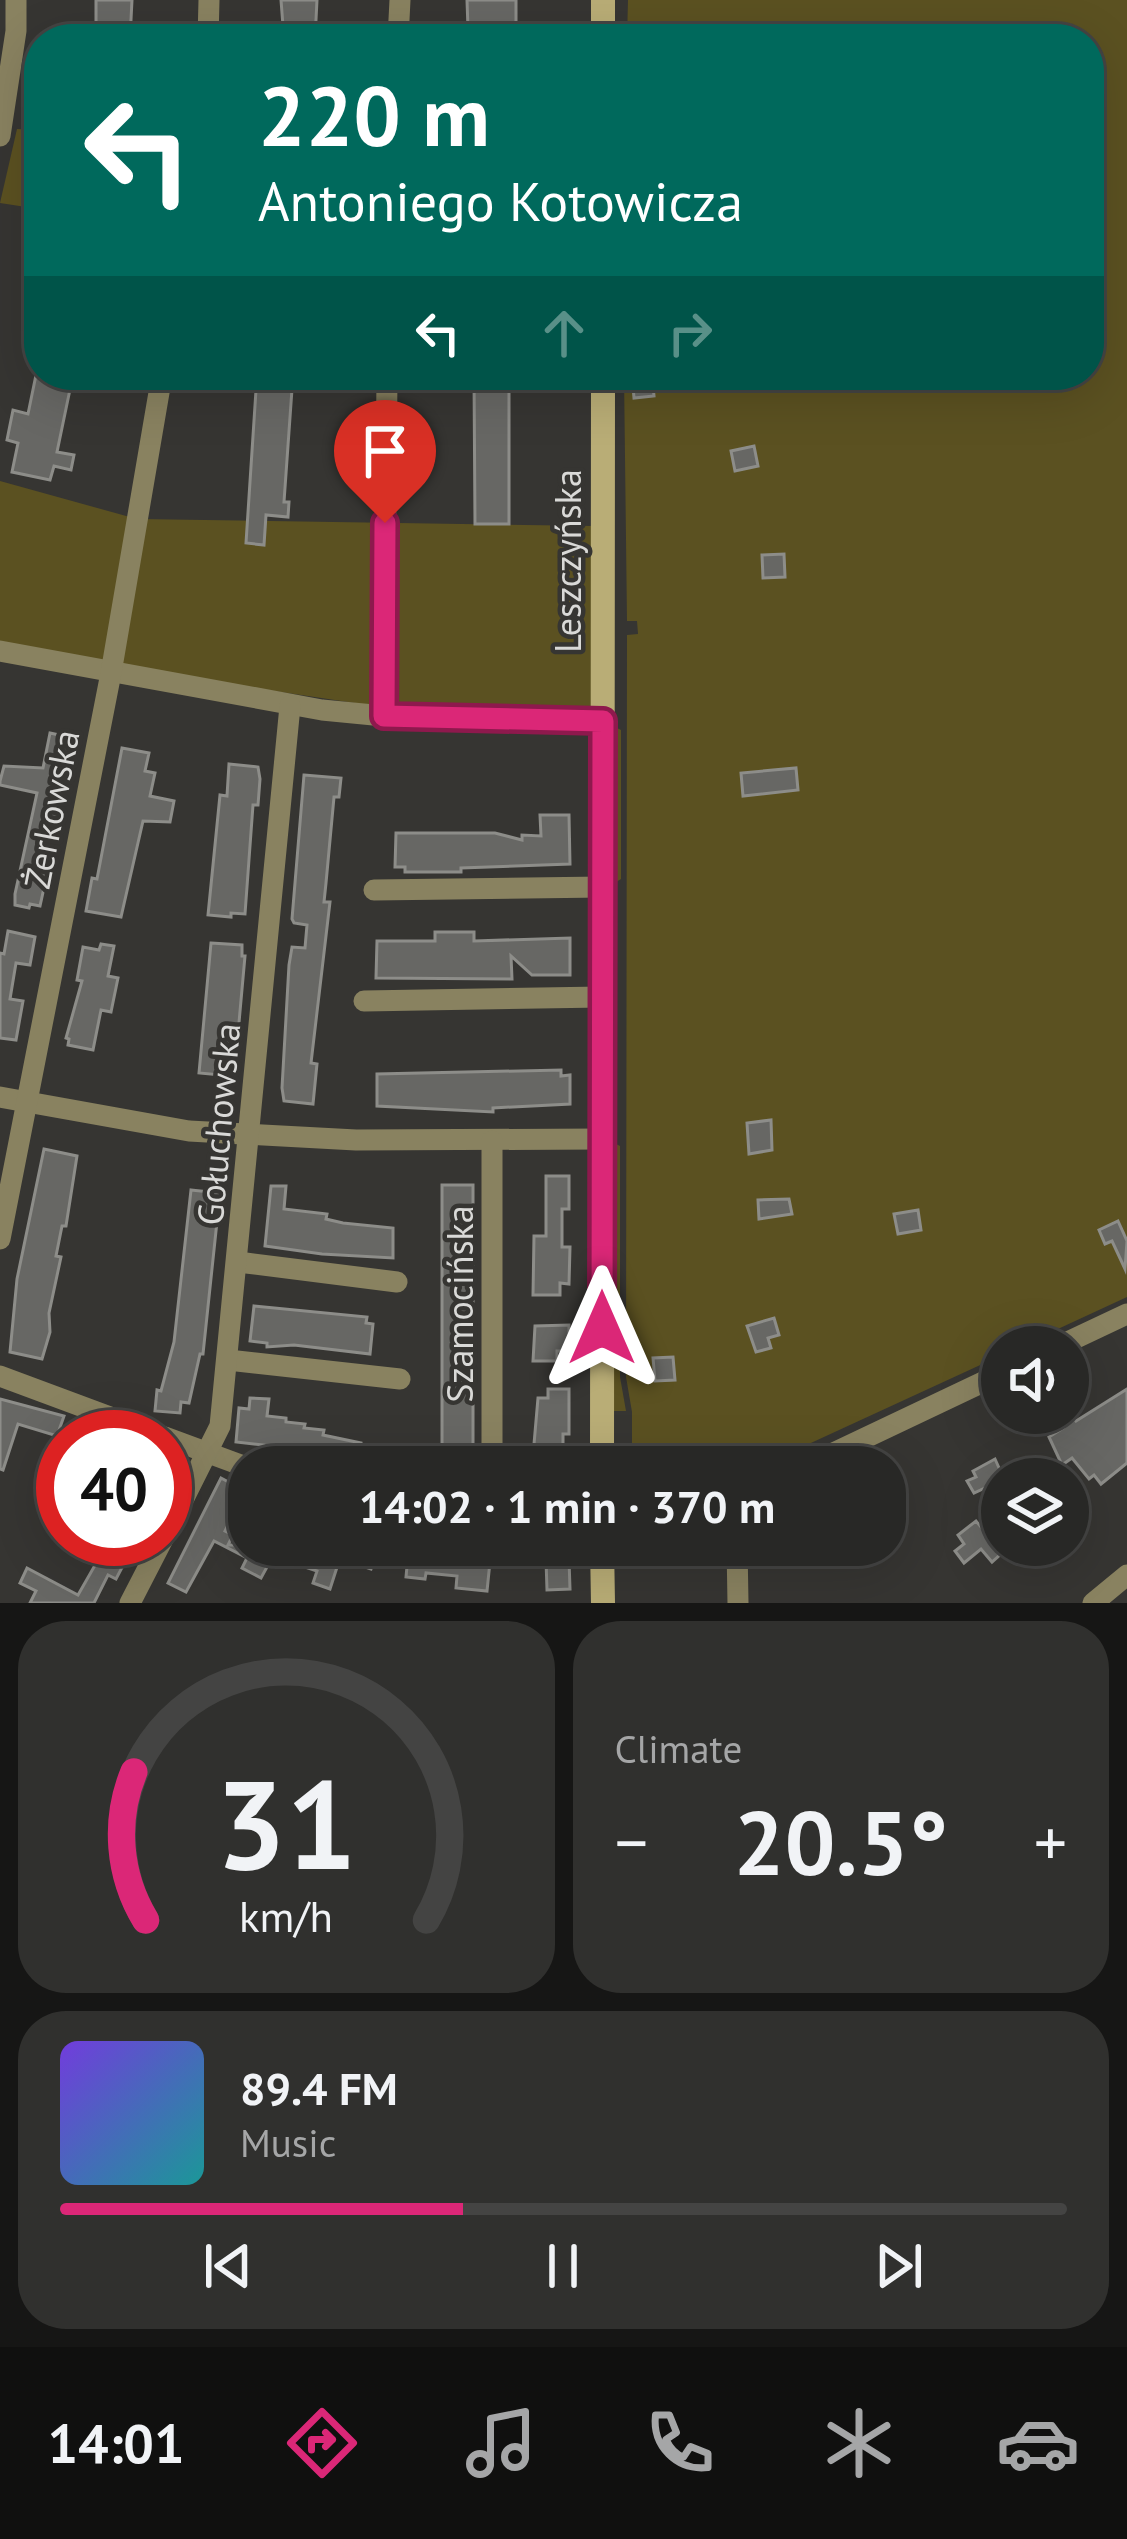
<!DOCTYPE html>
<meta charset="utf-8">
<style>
:root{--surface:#282826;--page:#30302e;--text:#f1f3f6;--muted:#a5a6a7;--line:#444443;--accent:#db2777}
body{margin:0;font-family:"PT Sans",sans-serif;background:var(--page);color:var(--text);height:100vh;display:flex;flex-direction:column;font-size:45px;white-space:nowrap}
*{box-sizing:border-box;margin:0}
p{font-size:39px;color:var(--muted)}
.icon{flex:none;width:66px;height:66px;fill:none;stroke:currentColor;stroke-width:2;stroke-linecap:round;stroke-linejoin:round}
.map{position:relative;height:1603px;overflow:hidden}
.side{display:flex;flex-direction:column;gap:18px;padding:18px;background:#161615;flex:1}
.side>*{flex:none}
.banner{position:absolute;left:24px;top:24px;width:1080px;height:366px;border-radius:48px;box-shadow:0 12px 48px #0002,0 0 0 3px var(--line);background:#00695c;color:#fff;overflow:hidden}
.tools{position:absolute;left:981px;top:1326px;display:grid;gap:24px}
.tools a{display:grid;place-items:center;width:108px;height:108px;border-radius:50%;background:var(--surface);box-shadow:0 12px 48px #0002,0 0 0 3px var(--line);font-size:60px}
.speed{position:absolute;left:36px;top:1410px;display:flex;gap:24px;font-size:60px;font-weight:700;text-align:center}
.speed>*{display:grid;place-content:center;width:156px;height:156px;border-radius:50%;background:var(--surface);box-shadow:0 12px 48px #0002,0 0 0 3px var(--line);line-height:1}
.speed .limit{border:18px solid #d22;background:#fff;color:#111}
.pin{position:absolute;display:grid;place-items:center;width:102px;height:102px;color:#fff;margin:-123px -51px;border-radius:50% 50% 50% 0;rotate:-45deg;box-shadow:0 0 12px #0007}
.pin .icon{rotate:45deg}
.me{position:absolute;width:132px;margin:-66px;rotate:0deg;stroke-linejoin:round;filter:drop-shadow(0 0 9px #0008)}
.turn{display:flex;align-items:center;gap:42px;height:252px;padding:0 36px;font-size:54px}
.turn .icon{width:156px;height:156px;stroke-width:2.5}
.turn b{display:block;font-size:84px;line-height:102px}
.lanes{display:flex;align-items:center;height:114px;padding:0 36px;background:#0003;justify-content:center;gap:60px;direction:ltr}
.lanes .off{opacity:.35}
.big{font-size:90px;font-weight:700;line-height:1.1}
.side .tile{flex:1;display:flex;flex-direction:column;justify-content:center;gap:18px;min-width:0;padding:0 42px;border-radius:48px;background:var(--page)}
.side .dial{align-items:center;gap:0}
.dial svg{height:312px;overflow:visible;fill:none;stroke:var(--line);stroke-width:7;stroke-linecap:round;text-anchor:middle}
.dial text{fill:var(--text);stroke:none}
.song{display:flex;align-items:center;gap:36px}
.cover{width:144px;height:144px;border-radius:18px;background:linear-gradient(135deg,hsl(260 70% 55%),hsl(180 70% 35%))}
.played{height:12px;border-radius:6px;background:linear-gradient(90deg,var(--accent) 40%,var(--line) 40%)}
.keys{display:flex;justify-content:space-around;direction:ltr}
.heat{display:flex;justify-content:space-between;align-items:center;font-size:66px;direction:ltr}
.side .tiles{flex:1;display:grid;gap:18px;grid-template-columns:1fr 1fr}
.tile:last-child{grid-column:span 2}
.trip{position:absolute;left:228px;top:1446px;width:678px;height:120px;border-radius:48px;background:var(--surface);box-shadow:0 12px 48px #0002,0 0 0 3px var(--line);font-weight:700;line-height:120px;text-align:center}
.tabs{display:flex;height:192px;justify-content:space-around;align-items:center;background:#10100f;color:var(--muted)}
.tabs .icon{width:84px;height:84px}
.tabs .on{color:var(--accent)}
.tabs b{font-size:54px;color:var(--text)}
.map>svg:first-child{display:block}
</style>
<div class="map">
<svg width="1127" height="1603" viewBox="0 0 1127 1603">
<rect width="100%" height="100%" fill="#363532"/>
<g fill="#5b5121">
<polygon points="628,0 1127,0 1127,1297 1019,1347 1002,1347 1002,1355 759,1467 632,1467 632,1412 626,1377 627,635 638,634 637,621 627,621 624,375 1089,375 1089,39 627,39"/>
<polygon points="17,129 39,130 39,209 0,203"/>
<polygon points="0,481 137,519 594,526 592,715 375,706 106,666 0,642"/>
<polygon points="613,726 621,730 621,879 613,884"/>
<polygon points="612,1142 620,1146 620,1377 626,1411 612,1411"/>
</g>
<g fill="#676764" stroke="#8d8d89" stroke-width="3">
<polygon points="96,0 132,0 130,39 90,39 90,23 96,23"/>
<polygon points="281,0 317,0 315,39 284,39"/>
<polygon points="467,0 516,0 516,39 478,39 478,29 468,29"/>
<polygon points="36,375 73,375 57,452 74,455 71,470 54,466 50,480 12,472 18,443 7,440 13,410 28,414"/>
<polygon points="246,375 293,375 284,502 289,502 288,517 266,515 264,545 246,543 256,390 245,389"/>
<polygon points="474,375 509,375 509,524 475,524"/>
<polygon points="632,375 652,375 654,396 634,398"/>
<polygon points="754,446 758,466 735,471 731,451"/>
<polygon points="784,554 785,577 763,578 762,555"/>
<polygon points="50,733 73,738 54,838 44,837 39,863 49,865 40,906 30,904 29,908 15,905 15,894 37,793 0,785 0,781 4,766 43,768"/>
<polygon points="122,748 149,753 145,771 155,773 150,796 174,801 170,822 143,821 121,917 86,911 92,878 97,879"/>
<polygon points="229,764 258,767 260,779 258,805 253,805 245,914 231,913 231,917 208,915 220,795 227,796"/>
<polygon points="796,768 798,790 743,796 741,773"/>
<polygon points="304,775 341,778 339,797 334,797 326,883 324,902 330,902 311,1063 317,1064 313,1104 284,1101 282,1088 289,965 292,947 305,948 307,925 294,923 292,919"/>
<polygon points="540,815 569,815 570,864 461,868 461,872 405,872 405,867 395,867 396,833 495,833 522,840 522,835 541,836"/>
<polygon points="8,931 35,937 30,965 16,963 10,999 23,1001 16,1040 0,1038 0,953 4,954"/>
<polygon points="435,932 474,932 474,941 570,938 570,975 532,975 511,956 512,979 376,978 377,941 435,941"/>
<polygon points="211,943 242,945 242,956 245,956 235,1067 231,1076 199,1073"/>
<polygon points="101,944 114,946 108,976 118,978 111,1012 101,1010 93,1050 68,1045 69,1039 66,1038 82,981 77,980 83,947 99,950"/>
<polygon points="561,1070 561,1076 570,1075 570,1104 493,1108 493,1112 377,1106 377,1074"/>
<polygon points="771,1120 772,1150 749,1154 747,1123"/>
<polygon points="44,1149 77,1156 66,1226 62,1226 56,1256 61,1257 49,1313 50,1332 42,1359 10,1352 17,1279"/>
<polygon points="546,1176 569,1176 569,1209 562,1209 562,1247 570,1247 569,1284 560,1283 560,1295 533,1295 534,1236 546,1236"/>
<rect x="442" y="1185" width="31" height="282"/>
<polygon points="271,1186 286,1186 284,1209 327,1214 326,1219 343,1223 393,1228 393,1258 322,1254 265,1246"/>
<polygon points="191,1190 220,1193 203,1354 200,1354 189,1403 181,1402 180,1413 155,1411 157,1390 161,1391 174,1342"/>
<polygon points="789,1199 792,1214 759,1219 758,1200"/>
<polygon points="918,1210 921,1230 898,1234 894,1214"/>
<polygon points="1118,1221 1127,1241 1125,1269 1112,1241 1105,1244 1099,1230"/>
<polygon points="254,1306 367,1317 366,1323 373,1324 370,1354 294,1345 267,1347 267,1343 250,1341"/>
<polygon points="774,1318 779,1335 768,1338 771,1348 756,1352 747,1326"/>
<polygon points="569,1325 569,1351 557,1351 557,1361 533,1361 535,1326"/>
<polygon points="673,1357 675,1380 655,1381 653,1358"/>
<polygon points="548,1389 569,1389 569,1434 563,1434 563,1467 532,1467 538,1398 548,1398"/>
<polygon points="1127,1389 1127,1463 1101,1484 1094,1475 1089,1479 1072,1458 1062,1465 1049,1437 1063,1428 1060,1423 1072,1416 1076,1421"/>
<polygon points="250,1398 269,1399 267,1416 286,1418 286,1422 305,1424 304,1428 324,1430 323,1435 361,1443 359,1467 320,1467 301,1463 301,1459 282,1457 283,1452 264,1451 264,1445 236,1442 239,1408 249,1409"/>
<polygon points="0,1399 64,1416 57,1436 18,1424 3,1470 0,1469"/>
<polygon points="995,1459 1004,1479 974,1493 967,1481 976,1477 973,1471"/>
<polygon points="221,1478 234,1485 231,1494 241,1499 225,1531 233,1535 228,1545 279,1545 261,1578 242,1568 247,1558 214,1541 186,1592 168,1583"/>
<polygon points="1002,1511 1002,1553 992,1562 981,1549 964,1563 955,1551 964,1544 958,1535 976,1521 981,1527"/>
<polygon points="100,1539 137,1539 116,1579 108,1575 94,1603 30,1603 36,1591 20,1583 27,1568 78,1595 98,1560 92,1553"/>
<polygon points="308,1545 379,1545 371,1569 340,1558 330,1589 313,1583 317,1571 302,1566"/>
<polygon points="409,1545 491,1552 487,1591 456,1588 457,1576 426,1573 425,1579 406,1577"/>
<polygon points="569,1559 570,1589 547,1590 546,1560"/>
</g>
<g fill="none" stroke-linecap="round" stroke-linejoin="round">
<g stroke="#898260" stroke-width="21">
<polyline points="208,39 209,0"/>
<polyline points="398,39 400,0"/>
<polyline points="0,136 16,31 16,0"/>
<polyline points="0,651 322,710 384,716 603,721"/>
<polyline points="384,716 387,375"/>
<polyline points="374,890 603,887"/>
<polyline points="364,1001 602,997"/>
<polyline points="0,1097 189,1131 356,1140 602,1139"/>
<polyline points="492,1141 492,1467"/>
<polyline points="0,1239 111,673 162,375"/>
<polyline points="238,1262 397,1282"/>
<polyline points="1057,1347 1127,1314"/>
<polyline points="228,1360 400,1379"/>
<polyline points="0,1376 164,1437"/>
<polyline points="165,1437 249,1468"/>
<polyline points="804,1467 1002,1373"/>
<polyline points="165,1536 220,1426 290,706"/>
<polyline points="737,1545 738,1603"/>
<polyline points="130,1603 163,1539"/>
<polyline points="1093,1603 1127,1575"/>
</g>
<g stroke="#b9ad76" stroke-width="24">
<polyline points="603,0 603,39"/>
<polyline points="602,1467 603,375"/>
<polyline points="602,1545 603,1603"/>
</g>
</g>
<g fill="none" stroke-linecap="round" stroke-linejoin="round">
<defs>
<polyline id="route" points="385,523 384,716 603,721 602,1328"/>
</defs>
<use href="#route" stroke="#8e194d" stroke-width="30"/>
<use href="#route" stroke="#db2777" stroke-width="21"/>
</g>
<g text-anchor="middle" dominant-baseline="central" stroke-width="9" stroke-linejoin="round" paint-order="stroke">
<g font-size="36" fill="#d9d9d7" stroke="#363532">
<text transform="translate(567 561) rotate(-90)">Leszczyńska</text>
<text transform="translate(51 809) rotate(-79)">Żerkowska</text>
<text transform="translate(218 1124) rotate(-85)">Gołuchowska</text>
<text transform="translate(459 1304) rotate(-90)">Szamocińska</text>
</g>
</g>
</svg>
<div class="tools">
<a><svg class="icon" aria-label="sound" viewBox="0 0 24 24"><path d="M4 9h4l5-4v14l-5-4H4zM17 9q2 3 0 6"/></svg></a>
<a><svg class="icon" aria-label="layers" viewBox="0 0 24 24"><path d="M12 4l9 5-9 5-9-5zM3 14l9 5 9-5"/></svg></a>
</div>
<div class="speed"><div class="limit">40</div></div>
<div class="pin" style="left:385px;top:523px;background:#d93025"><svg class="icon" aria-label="arrive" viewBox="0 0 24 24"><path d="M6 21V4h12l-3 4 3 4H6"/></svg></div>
<svg class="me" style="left:602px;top:1328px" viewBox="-20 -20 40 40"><path d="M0-17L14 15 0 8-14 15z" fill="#db2777" stroke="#fff" stroke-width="4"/></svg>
<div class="trip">14:02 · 1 min · 370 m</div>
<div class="banner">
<div class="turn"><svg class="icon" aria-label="left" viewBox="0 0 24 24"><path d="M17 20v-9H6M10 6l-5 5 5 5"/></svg><div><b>220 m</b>Antoniego Kotowicza</div></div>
<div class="lanes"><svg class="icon" aria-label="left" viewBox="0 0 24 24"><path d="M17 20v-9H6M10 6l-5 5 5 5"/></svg><svg class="icon off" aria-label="ahead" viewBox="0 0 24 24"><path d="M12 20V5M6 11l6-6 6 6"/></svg><svg class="icon off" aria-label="right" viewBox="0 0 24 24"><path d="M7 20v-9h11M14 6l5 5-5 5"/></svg></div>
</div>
</div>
<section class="side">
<div class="tiles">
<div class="tile dial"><svg viewBox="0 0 100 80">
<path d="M14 69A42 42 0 1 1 86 69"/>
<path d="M14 69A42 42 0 0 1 11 31" stroke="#db2777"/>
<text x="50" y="56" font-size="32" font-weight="700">31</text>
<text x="50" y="72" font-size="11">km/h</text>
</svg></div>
<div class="tile"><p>Climate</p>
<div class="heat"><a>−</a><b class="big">20.5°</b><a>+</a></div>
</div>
<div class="tile">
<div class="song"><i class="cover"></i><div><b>89.4 FM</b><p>Music</p></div></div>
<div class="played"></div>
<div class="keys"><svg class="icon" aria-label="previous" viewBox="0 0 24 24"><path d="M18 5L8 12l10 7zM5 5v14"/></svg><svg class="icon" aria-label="pause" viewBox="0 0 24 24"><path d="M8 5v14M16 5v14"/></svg><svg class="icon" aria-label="next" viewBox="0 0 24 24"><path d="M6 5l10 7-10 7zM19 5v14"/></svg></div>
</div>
</div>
</section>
<nav class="tabs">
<b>14:01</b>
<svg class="icon on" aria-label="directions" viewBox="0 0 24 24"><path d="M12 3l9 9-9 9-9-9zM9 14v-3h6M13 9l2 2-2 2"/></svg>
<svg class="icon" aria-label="music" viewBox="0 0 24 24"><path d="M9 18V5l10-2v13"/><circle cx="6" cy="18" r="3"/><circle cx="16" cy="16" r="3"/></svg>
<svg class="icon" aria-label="phone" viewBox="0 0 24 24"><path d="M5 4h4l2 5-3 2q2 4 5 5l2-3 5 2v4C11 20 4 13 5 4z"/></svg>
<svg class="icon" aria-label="climate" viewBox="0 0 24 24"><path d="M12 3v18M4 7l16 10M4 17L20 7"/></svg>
<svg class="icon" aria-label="car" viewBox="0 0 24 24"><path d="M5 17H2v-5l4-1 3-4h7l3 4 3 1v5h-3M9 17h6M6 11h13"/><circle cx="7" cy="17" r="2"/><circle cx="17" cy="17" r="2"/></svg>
</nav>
